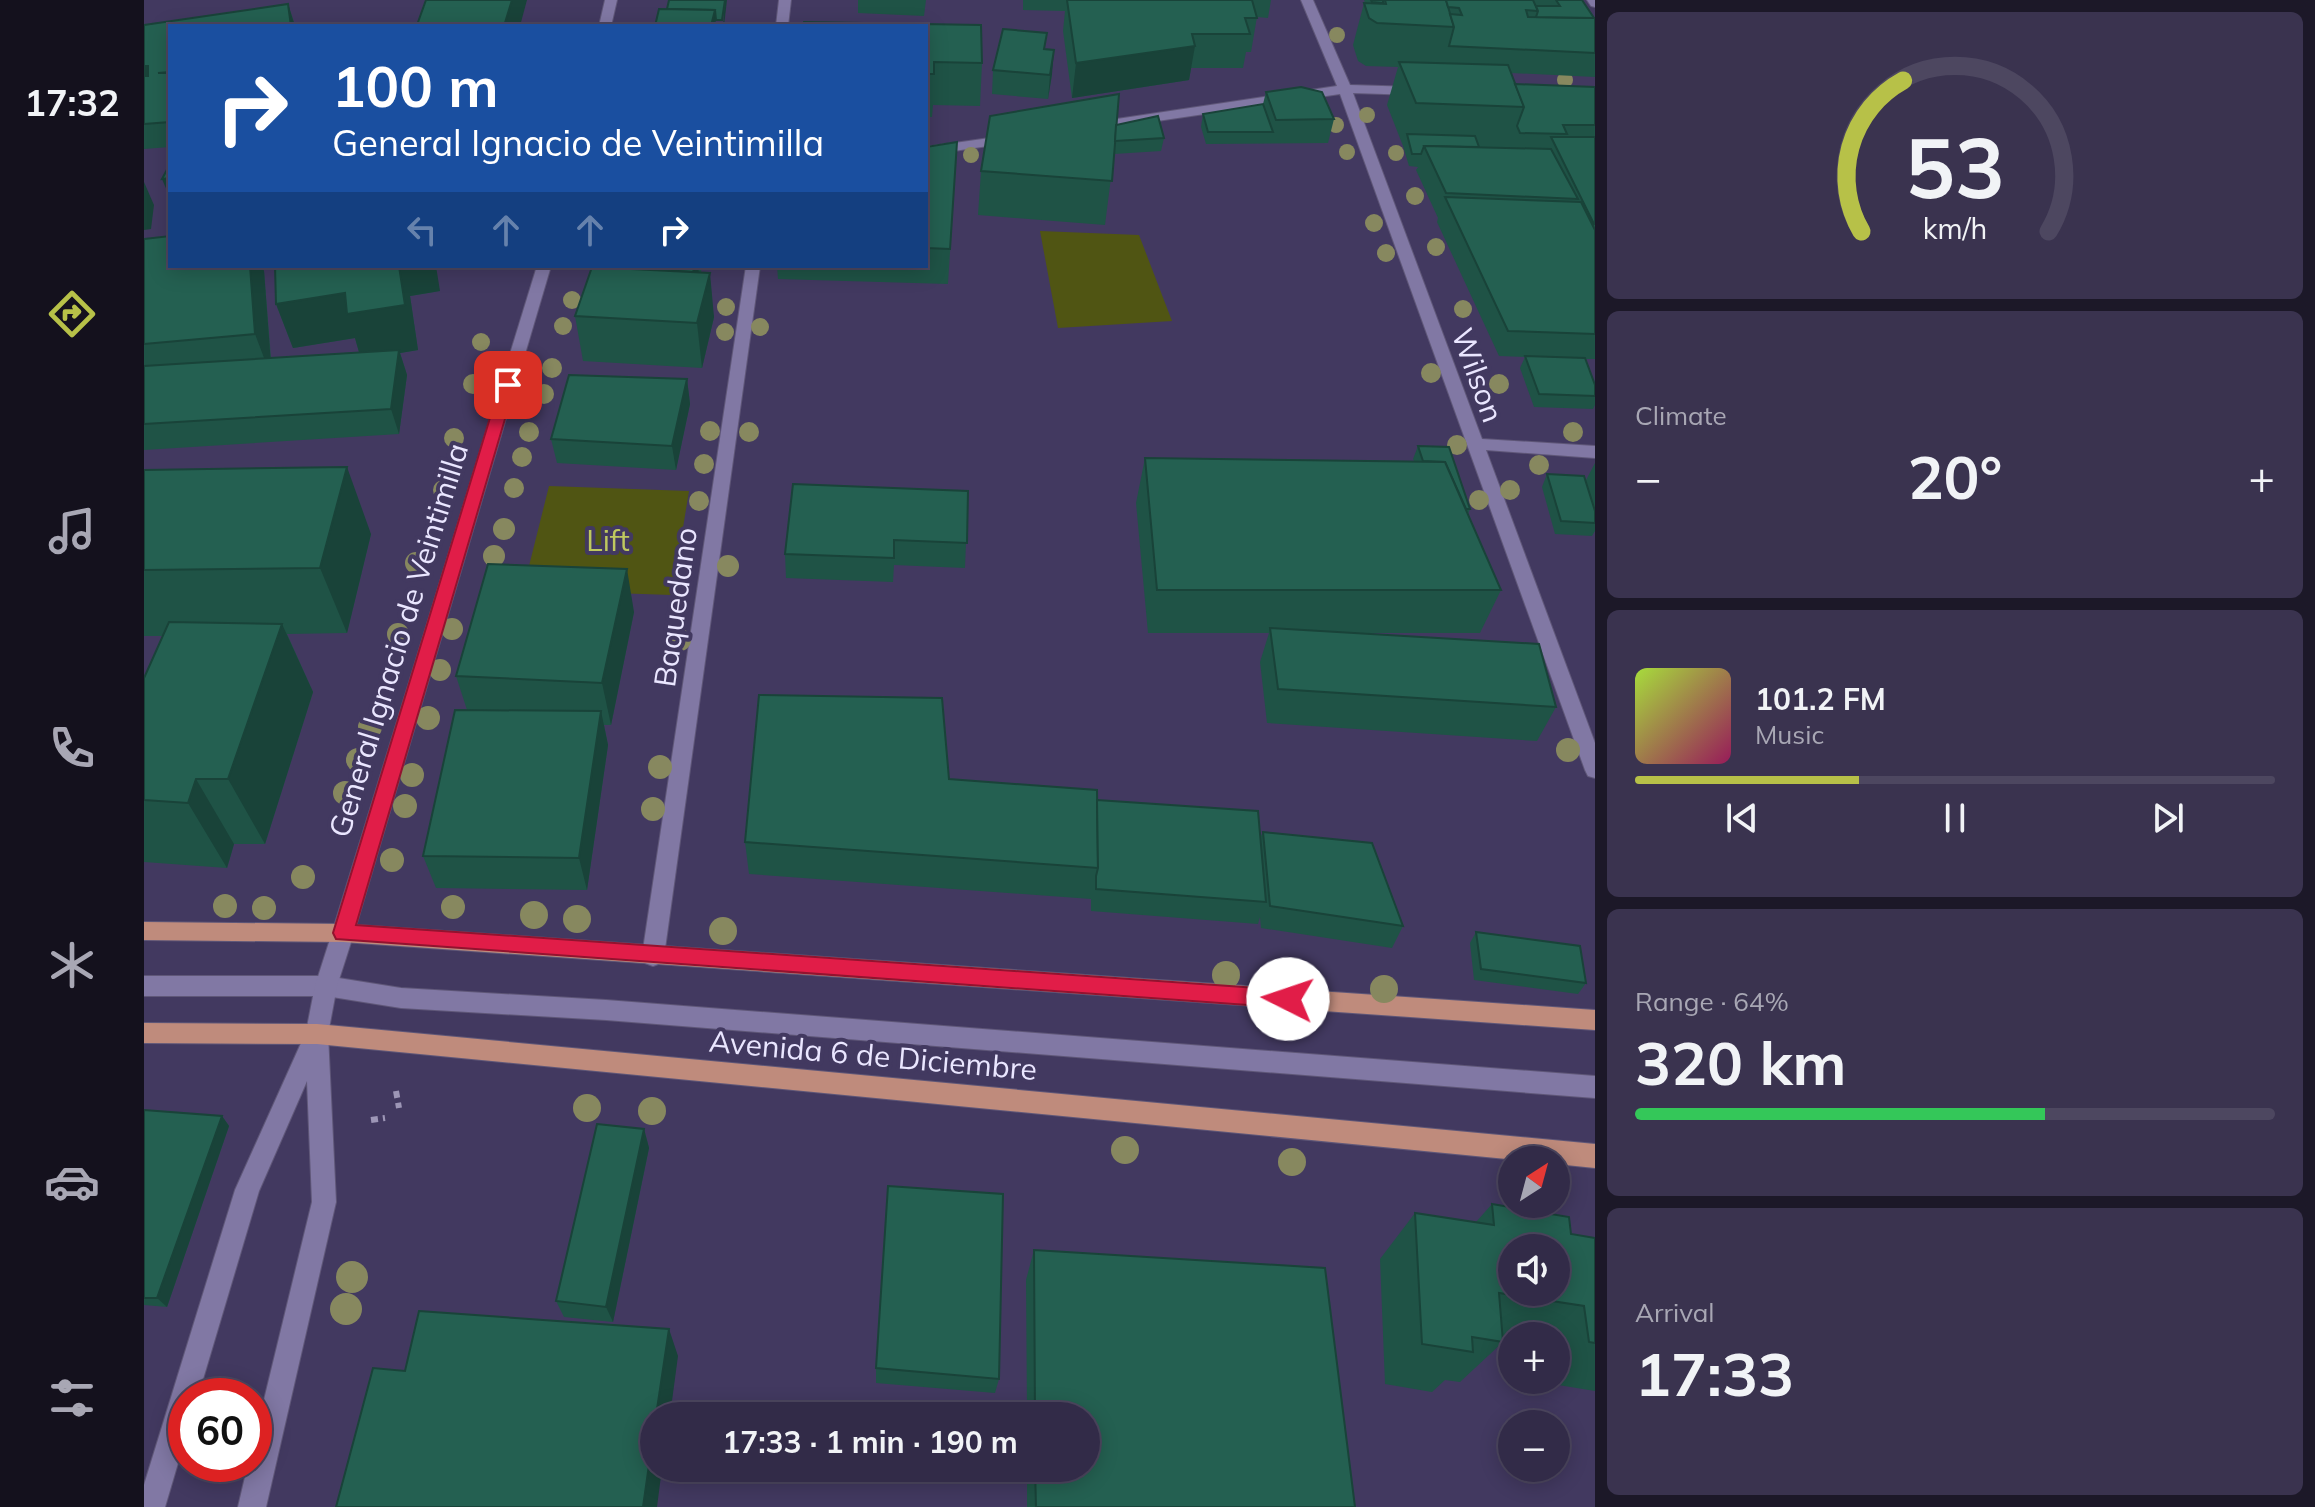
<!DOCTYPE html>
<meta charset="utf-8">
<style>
:root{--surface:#322b48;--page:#3a334f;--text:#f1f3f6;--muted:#a8a7b4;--line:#4d4760;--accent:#b7c148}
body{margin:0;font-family:Mulish,sans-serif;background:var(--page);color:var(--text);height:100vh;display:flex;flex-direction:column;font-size:30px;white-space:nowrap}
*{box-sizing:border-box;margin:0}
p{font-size:26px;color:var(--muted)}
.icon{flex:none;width:44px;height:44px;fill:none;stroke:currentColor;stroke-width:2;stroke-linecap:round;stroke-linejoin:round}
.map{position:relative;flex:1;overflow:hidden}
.drawer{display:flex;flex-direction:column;gap:12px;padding:12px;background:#1c1828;width:720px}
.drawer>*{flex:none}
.hud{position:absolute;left:24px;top:24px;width:760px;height:244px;border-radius:0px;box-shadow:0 4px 20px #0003,0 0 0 2px var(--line);background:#1a4fa0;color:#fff;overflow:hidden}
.needle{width:52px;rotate:36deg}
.fabs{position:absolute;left:1354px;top:1146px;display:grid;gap:16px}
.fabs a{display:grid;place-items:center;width:72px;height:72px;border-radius:50%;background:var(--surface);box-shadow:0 4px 20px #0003,0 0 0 2px var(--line);font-size:40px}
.speed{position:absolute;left:24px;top:1378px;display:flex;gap:16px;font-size:40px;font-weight:700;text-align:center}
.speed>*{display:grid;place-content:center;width:104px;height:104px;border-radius:50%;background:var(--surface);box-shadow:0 4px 20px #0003,0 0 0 2px var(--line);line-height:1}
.speed .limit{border:12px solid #d22;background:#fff;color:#111}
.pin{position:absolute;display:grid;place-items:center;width:68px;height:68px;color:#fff;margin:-34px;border-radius:16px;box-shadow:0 4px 12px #0006}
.me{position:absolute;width:88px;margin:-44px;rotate:274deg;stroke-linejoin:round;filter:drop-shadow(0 0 6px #0008)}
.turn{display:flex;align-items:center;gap:28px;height:168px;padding:0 32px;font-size:36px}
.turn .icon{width:104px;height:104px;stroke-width:2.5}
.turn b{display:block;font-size:56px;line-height:68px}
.lanes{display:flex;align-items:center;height:76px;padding:0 32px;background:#0003;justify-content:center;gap:40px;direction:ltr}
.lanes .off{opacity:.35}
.big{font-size:60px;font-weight:700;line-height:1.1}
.drawer .tile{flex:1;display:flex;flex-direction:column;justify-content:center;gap:12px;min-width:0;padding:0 28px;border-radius:12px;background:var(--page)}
.drawer .dial{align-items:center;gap:0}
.dial svg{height:208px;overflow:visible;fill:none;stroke:var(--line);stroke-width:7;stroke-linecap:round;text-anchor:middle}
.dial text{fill:var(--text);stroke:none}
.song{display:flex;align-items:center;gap:24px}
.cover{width:96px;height:96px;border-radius:12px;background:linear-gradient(135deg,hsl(80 70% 55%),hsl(330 70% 35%))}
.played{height:8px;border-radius:4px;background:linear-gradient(90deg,var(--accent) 35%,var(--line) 35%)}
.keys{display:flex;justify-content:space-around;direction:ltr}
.heat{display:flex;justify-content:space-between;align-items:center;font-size:44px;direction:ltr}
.charge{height:12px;border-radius:6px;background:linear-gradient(90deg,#34c759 64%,var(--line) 0)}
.trip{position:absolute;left:496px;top:1402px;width:460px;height:80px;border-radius:40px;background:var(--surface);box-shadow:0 4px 20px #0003,0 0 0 2px var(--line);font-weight:700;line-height:80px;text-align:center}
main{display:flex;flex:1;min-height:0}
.menu{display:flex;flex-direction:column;width:144px;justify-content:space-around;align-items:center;background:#14111d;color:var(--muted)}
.menu .icon{width:56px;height:56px}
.menu .active{color:var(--accent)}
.menu b{font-size:36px;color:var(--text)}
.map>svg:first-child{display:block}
</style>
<main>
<nav class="menu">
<b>17:32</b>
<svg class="icon active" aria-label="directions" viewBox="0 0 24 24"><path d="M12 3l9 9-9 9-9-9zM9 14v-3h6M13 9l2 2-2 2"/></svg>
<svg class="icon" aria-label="music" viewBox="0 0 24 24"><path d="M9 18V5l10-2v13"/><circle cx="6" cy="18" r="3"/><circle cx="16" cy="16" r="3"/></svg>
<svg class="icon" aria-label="phone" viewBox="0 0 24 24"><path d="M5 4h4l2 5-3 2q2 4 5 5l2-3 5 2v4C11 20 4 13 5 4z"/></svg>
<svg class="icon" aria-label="climate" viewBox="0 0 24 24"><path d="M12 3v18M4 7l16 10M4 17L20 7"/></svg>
<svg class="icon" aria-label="car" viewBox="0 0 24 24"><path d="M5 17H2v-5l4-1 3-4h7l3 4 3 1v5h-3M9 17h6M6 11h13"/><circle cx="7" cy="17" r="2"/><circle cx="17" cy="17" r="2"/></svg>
<svg class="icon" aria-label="filters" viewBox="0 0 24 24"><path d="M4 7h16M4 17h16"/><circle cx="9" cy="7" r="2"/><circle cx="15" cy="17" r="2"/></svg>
</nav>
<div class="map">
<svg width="1451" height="1507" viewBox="0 0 1451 1507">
<rect width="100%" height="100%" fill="#423960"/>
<g fill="#505513">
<polygon points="896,231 995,235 1028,321 914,328"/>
<polygon points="405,486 545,491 528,595 379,590"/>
</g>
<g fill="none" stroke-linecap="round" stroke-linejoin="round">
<defs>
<polygon id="service" points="0,976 182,976 257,988 462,1000 1451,1076 1451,1098 462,1020 257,1008 182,996 0,996"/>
<g id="minor">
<polygon points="461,0 473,0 467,26 455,26"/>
<polygon points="635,0 647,0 644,26 632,26"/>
<polygon points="1157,0 1169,0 1206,85 1271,87 1278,91 1271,95 1209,93 1338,439 1451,446 1451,458 1342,450 1451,743 1451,778 1444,776 1441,770 1196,94 946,131 939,127 946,123 1193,86"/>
<polygon points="1443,0 1451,0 1451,7 1447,6"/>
<polygon points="867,135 872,136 872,142 782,155 782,147"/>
<polygon points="393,266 407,266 210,933 207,940 199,942 191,940 188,933"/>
<polygon points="602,266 616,266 520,956 517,963 509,966 501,963 498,956"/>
</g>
<polygon id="tertiary" points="199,924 207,926 210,933 193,986 184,1034 192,1202 122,1507 94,1507 104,1464 110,1464 110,1441 168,1202 163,1081 115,1191 54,1396 42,1396 42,1436 21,1507 0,1507 0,1485 91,1190 162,1032 171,986 188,933 191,926"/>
<g id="primary">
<polygon points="0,922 199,924 1451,1010 1451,1030 199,942 0,940"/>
<polygon points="0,1023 173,1024 1451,1144 1451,1168 1412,1164 1412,1160 1373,1160 173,1044 0,1043"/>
</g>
</defs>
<use href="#service" stroke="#5f5778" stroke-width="2"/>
<use href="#minor" stroke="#5f5778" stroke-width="2"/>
<use href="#tertiary" stroke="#5f5778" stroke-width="2"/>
<use href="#primary" stroke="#5f5778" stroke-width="2"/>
<g stroke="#9d96b6" stroke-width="6" stroke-dasharray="7 5" stroke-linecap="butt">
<polyline points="252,1091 255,1108"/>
<polyline points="227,1120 241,1118"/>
</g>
<use href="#service" fill="#8178a4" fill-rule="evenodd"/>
<use href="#minor" fill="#8178a4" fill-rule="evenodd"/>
<use href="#tertiary" fill="#8178a4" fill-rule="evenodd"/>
<use href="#primary" fill="#bf8b7c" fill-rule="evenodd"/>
</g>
<g fill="#87885f">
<circle cx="1193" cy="35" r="8"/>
<circle cx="1421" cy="80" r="8"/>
<circle cx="1223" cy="115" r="8"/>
<circle cx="1192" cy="125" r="8"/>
<circle cx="1203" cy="152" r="8"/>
<circle cx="1252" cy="153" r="8"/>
<circle cx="827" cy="155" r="8"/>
<circle cx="1271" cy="196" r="9"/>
<circle cx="1230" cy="223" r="9"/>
<circle cx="1292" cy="247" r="9"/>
<circle cx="1242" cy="253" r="9"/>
<circle cx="428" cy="300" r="9"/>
<circle cx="582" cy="307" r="9"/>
<circle cx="1319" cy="309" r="9"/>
<circle cx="419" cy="326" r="9"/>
<circle cx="616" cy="327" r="9"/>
<circle cx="581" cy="332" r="9"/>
<circle cx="337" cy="342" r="9"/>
<circle cx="408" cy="368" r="10"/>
<circle cx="1287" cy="373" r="10"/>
<circle cx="329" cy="384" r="10"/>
<circle cx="1355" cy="384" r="10"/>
<circle cx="400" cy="394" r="10"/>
<circle cx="566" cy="431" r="10"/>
<circle cx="385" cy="432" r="10"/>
<circle cx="605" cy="432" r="10"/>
<circle cx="1429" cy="432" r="10"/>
<circle cx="310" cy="438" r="10"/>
<circle cx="1313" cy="445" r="10"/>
<circle cx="378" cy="457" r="10"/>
<circle cx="560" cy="464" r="10"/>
<circle cx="1395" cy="465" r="10"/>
<circle cx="370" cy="488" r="10"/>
<circle cx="299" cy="490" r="10"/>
<circle cx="1366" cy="490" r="10"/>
<circle cx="1335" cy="500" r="10"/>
<circle cx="555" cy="501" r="10"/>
<circle cx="360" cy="529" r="11"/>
<circle cx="350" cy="556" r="11"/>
<circle cx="272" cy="563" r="11"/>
<circle cx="584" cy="566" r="11"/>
<circle cx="308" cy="629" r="11"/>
<circle cx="254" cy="634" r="11"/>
<circle cx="536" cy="640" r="11"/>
<circle cx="296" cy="670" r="11"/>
<circle cx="284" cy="718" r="12"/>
<circle cx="226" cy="727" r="12"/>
<circle cx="1424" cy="750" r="12"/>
<circle cx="214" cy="760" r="12"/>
<circle cx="516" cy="767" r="12"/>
<circle cx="268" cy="775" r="12"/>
<circle cx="201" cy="793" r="12"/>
<circle cx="261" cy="806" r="12"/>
<circle cx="509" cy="809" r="12"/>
<circle cx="248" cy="860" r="12"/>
<circle cx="159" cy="877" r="12"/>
<circle cx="81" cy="906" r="12"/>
<circle cx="309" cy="907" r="12"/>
<circle cx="120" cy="908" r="12"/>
<circle cx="390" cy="915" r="14"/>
<circle cx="433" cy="919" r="14"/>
<circle cx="579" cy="931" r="14"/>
<circle cx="1082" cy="975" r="14"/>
<circle cx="1240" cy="989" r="14"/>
<circle cx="443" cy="1108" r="14"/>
<circle cx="508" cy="1111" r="14"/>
<circle cx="981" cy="1150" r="14"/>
<circle cx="1148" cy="1162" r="14"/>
<circle cx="208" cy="1277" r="16"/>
<circle cx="202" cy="1309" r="16"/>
</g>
<g fill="#1f5346">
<polygon points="714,0 782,0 780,16 714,13"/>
<polygon points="879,0 1127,0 1124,18 1113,17 1107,52 1102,52 1099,68 1047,68 1045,80 928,98 919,31 921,11 879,10"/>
<polygon points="1220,0 1438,0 1451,18 1451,77 1367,73 1371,84 1451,87 1451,359 1441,359 1451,385 1451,405 1449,409 1390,407 1376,368 1381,357 1355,356 1293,222 1294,218 1272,170 1274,167 1265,166 1259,146 1243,105 1254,67 1222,66 1214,61 1209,45 1220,3 1221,3"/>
<polygon points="144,4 151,26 26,26 26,147 0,149 0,25"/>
<polygon points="782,26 838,63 836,106 789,105 788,117 782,117"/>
<polygon points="902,49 908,74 904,99 848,94 849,70"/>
<polygon points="1122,92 1190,119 1184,143 1062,144 1057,127 1059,114 1119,104"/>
<polygon points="972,125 1020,138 1017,151 970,154 961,225 834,215 837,171"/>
<polygon points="813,142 804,284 634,279 633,266 782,266 782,147"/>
<polygon points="0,239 120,271 127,358 215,352 211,338 149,348 132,304 296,291 266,296 274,350 256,353 263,375 255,434 0,450"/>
<polygon points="455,266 558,266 557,272 570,317 558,368 439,361 431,316"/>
<polygon points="543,379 546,404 532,470 413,463 407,439"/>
<polygon points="1274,446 1326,509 1324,514 1357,590 1336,633 1218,633 1412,707 1393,741 1123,723 1116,662 1125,633 1004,633 992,503 1001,458 1270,461 1269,459"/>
<polygon points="1451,463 1451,531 1448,536 1411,534 1398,487 1403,474 1442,480"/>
<polygon points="0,470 227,534 203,633 143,634 169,692 121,844 90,844 83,868 0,862 0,678 19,636 0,636"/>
<polygon points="824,491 821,568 750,565 749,582 642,578 641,554"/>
<polygon points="490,612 467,725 460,725 464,745 443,890 292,888 279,856 323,710 312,676"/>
<polygon points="953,800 1116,838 1119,832 1259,926 1248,948 1117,928 1116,917 1114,924 947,911 947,898 947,899 605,874 601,842"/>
<polygon points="1332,932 1442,983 1434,994 1330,980 1326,943"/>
<polygon points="0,1110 78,1116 85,1126 23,1307 0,1305"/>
<polygon points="500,1129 505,1148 469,1322 420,1317 412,1301"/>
<polygon points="1348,1204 1427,1234 1451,1238 1451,1391 1396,1382 1396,1380 1412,1380 1412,1336 1368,1336 1368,1344 1359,1342 1316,1382 1301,1380 1288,1392 1241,1384 1236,1259 1271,1213 1332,1222"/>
<polygon points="890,1250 1211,1507 883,1507 883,1468 942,1468 942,1416 883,1416 882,1280"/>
<polygon points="732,1368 855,1379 851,1393 732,1383"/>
</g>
<g fill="#194339">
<polygon points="368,0 383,0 376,26 360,26"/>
<polygon points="581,0 583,0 580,26 579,26"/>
<polygon points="144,4 151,26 147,26"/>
<polygon points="571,10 572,26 567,26"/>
<polygon points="1051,46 1045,80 928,98 932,63"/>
<polygon points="910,50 908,74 904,99 906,75"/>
<polygon points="0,66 4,66 14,89 0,91"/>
<polygon points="26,178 26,198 18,179"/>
<polygon points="0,182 10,205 7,229 0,230"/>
<polygon points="106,266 118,266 120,271 128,379 111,334"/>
<polygon points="255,266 292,266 296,291 266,296 274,350 256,353 263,375 255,434 247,409 217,359 211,338 149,348 132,304"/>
<polygon points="551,266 554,266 556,280 545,288"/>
<polygon points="566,273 570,317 558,368 553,323"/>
<polygon points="543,379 546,404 532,470 528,446"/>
<polygon points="203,467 227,534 203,633 176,568"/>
<polygon points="483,569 490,612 467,725 458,683"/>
<polygon points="138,624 169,692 121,844 84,779"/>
<polygon points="457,711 464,745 443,890 435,858"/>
<polygon points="52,779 90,844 83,868 44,803"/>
<polygon points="78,1116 85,1126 23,1307 13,1298"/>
<polygon points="500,1129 505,1148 469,1322 462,1307"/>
<polygon points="525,1329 534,1356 526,1416 512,1416"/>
<polygon points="510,1430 510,1468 518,1468 513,1507 499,1507"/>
</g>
<g fill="#246051" stroke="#194339" stroke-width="2" fill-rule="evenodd">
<polygon points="282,0 368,0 360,26 273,25"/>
<polygon points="525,0 581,0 578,20 572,20 571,10 523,9"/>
<polygon points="923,0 1108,0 1113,18 1101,18 1106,34 1048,34 1051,46 932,63"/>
<polygon points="1227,0 1239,0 1239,3 1228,2"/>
<polygon points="1241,0 1302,0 1310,27 1233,23 1225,18 1220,3 1242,4"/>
<polygon points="1302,0 1389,0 1394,11 1382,10 1384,17 1451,18 1451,53 1305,46 1310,27 1306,14 1318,15 1315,8 1304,7"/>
<polygon points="1412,0 1438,0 1450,18 1392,17 1394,11 1392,6 1416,6"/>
<polygon points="144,4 147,26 26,26 26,72 14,73 26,73 26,122 0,124 0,76 4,76 4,66 0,66 0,25"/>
<polygon points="515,9 571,10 567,26 511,26"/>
<polygon points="660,22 837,25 838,63 790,62 790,74 782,74 782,26 659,26"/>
<polygon points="230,23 232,26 212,26"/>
<polygon points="859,29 903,33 900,49 910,50 906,75 849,70"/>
<polygon points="1255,62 1364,65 1380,107 1272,103"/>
<polygon points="1371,84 1451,87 1451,125 1419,125 1423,134 1376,133 1373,126 1380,107"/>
<polygon points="1157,87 1178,92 1190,119 1132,120 1122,92"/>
<polygon points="975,94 968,181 837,171 846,116"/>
<polygon points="1119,104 1129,132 1064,132 1059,114"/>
<polygon points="1014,116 1020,138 971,141 972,125"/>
<polygon points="1263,134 1331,136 1335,147 1280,146 1277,154 1268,154"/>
<polygon points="1407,137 1451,137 1451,224 1450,224"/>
<polygon points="813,142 806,249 782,248 782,147"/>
<polygon points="1280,146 1407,149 1434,199 1302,193"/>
<polygon points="26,164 26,178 18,179"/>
<polygon points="1301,197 1437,202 1451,230 1451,334 1364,331"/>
<polygon points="26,236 26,266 106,266 111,334 0,344 0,239"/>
<polygon points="131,266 255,266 261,305 203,314 201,293 132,304"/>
<polygon points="455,266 551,266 549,272"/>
<polygon points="448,267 566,273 553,323 431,316"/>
<polygon points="255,350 247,409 0,424 0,366"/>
<polygon points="1381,356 1441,358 1451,385 1451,396 1395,394"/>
<polygon points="425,375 543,379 528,446 407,439"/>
<polygon points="1274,446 1305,447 1326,509 1322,509 1301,462 1279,461"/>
<polygon points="1001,458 1301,462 1357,590 1013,590"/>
<polygon points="203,467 176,568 0,570 0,470"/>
<polygon points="1403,474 1440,476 1451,511 1451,523 1417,521"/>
<polygon points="649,484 824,491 823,543 750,540 750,558 641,554"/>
<polygon points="344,564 483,569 458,683 312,676"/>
<polygon points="25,622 138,624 84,779 52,779 44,803 0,800 0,678"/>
<polygon points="1126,628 1395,644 1412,707 1134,689"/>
<polygon points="615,695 798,698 805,779 953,790 954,868 601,842"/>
<polygon points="311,710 457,711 435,858 279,856"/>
<polygon points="953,800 1114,811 1122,902 952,889 952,876 954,868"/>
<polygon points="1119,832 1228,843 1259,926 1126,906"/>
<polygon points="1332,932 1436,946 1442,983 1337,969"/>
<polygon points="0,1110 78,1116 13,1298 0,1298"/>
<polygon points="453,1124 500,1129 462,1307 412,1301"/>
<polygon points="744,1186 859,1194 855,1379 732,1368"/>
<path d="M 1348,1204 L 1425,1217 L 1427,1234 L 1451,1238 L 1451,1343 L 1445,1342 L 1440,1306 L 1355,1293 L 1359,1342 L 1328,1337 L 1329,1352 L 1278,1344 L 1271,1213 L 1350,1225 ZM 1368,1248 L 1412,1248 L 1412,1292 L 1368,1292 Z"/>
<polygon points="890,1250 1181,1268 1211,1507 892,1507 891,1468 942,1468 942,1416 891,1416"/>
<polygon points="275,1311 525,1329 512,1416 510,1416 510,1430 499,1507 192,1507 229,1368 261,1371"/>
</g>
<polygon fill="#e11d48" stroke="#92132f" stroke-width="2" points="364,380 371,385 212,925 1144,990 1151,992 1154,999 1151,1005 1144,1008 192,939 189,933 356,385"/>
<g text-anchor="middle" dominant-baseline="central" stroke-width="8" stroke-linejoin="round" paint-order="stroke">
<g font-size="30" fill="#eae6ff" stroke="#423960">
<text transform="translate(1334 375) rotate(70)">Wilson</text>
<text transform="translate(531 607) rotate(-82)">Baquedano</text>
<text transform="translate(254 640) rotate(-73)">General Ignacio de Veintimilla</text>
<text transform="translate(729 1055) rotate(5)">Avenida 6 de Diciembre</text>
</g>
<g font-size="30" fill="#bfc95f" stroke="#423960">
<text x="464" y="540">Lift</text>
</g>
</g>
</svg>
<div class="fabs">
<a><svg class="needle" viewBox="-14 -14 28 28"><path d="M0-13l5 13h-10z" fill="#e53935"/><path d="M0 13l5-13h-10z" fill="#a8a7b4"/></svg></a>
<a><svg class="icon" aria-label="sound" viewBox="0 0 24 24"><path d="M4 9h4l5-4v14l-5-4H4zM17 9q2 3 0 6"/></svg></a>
<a>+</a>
<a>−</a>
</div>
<div class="speed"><div class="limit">60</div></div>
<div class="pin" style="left:364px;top:385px;background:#d93025"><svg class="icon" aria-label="arrive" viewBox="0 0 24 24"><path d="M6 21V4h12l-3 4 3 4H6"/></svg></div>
<svg class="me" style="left:1144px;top:999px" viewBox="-20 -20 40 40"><circle r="19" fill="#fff"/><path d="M0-13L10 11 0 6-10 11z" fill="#e11d48"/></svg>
<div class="trip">17:33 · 1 min · 190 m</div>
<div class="hud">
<div class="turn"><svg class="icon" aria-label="right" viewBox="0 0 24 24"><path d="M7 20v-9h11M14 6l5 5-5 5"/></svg><div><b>100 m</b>General Ignacio de Veintimilla</div></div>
<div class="lanes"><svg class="icon off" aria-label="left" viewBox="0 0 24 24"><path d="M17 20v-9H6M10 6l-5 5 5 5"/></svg><svg class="icon off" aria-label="ahead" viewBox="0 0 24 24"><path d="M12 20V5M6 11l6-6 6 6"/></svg><svg class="icon off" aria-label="ahead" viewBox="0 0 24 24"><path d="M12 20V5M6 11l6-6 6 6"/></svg><svg class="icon" aria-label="right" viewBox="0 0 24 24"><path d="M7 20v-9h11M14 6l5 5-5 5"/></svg></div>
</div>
</div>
<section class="drawer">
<div class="tile dial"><svg viewBox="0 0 100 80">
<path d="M14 69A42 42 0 1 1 86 69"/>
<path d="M14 69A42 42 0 0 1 30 11" stroke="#b7c148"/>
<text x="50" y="56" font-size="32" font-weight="700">53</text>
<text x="50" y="72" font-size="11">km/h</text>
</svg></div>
<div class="tile"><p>Climate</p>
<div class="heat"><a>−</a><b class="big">20°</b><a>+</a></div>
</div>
<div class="tile">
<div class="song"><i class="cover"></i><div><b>101.2 FM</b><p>Music</p></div></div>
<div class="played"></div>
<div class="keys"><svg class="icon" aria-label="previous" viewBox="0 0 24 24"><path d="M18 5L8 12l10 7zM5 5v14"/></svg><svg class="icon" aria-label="pause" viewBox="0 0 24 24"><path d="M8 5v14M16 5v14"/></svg><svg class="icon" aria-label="next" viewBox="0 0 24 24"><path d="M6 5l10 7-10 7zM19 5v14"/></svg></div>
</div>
<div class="tile"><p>Range · 64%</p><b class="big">320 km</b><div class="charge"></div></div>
<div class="tile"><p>Arrival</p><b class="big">17:33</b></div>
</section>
</main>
